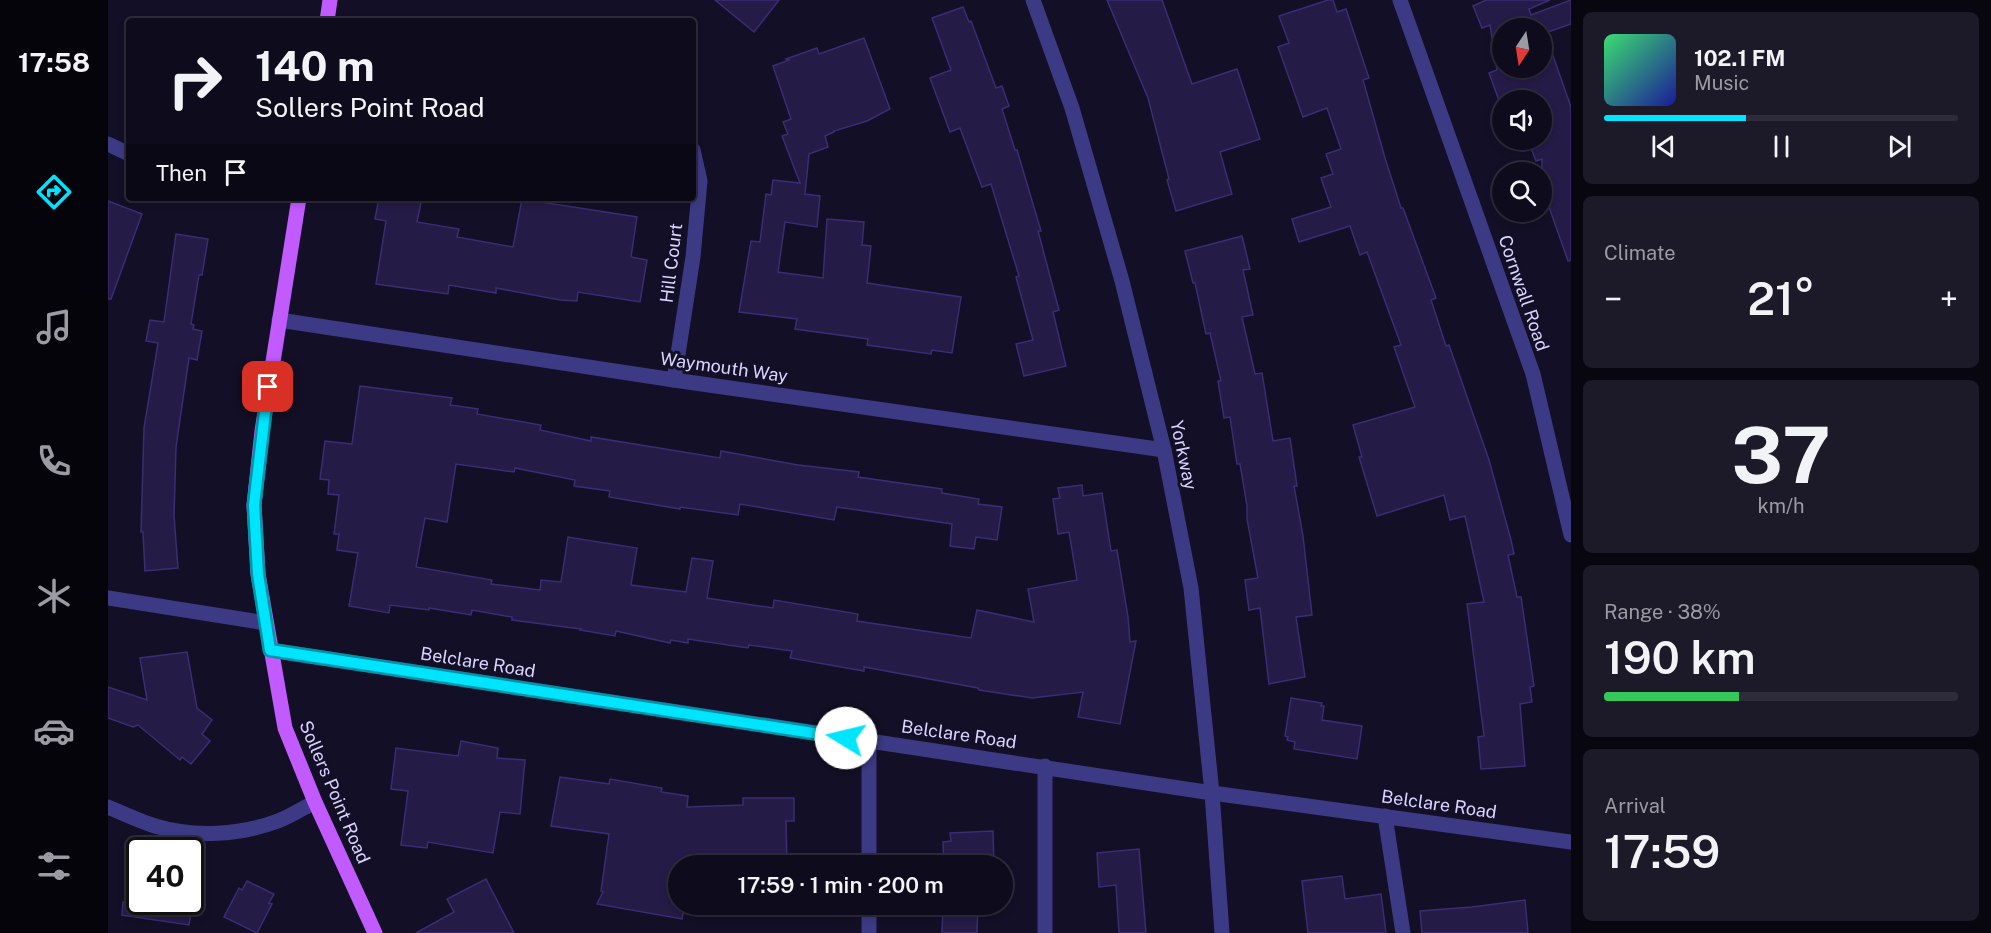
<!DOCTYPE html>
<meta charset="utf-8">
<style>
:root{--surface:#0e0b1c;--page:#1c1929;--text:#f1f3f6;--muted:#9b9ba3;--line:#2e2b3b;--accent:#00e5ff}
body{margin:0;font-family:"Public Sans",sans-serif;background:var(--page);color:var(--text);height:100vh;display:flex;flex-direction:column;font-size:22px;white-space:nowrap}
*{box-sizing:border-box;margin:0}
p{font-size:20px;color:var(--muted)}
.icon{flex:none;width:33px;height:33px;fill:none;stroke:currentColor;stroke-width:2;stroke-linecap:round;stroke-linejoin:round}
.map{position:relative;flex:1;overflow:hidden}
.sheet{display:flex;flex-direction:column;gap:12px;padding:12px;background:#08060f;width:420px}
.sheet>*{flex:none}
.guide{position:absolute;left:18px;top:18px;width:570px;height:183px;border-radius:6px;box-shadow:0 3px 9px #0003,0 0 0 2px var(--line);background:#0e0b1c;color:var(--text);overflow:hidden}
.needle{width:39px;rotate:192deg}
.buttons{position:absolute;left:1384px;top:18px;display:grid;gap:12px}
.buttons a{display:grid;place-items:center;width:60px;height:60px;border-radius:50%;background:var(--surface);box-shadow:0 3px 9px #0003,0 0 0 2px var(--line);font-size:30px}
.speed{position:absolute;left:18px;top:837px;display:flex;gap:12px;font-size:30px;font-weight:700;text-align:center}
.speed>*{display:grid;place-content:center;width:78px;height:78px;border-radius:50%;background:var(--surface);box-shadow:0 3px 9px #0003,0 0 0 2px var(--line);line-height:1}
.speed .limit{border:3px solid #111;border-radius:9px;background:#fff;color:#111}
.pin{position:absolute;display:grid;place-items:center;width:51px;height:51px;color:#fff;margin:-26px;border-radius:12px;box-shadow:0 3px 9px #0006}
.me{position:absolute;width:66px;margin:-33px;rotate:279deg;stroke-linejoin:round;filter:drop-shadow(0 0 4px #0008)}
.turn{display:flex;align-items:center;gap:21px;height:126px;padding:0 30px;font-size:27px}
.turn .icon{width:78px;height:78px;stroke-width:2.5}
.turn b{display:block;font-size:42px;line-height:51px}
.then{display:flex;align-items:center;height:57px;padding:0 30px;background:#0003;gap:12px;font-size:22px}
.big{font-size:45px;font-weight:600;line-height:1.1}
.sheet .widget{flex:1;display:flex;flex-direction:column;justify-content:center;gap:9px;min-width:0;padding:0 21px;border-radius:9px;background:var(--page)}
.sheet .dial{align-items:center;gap:0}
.dial b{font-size:78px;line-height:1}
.song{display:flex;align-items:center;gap:18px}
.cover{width:72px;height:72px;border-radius:9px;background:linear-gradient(135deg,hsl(140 70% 55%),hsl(240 70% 35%))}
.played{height:6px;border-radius:3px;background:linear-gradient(90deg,var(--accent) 40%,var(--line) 40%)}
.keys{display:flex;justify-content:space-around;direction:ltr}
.heat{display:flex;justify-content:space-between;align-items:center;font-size:33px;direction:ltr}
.charge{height:9px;border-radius:4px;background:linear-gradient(90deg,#34c759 38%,var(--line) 0)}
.trip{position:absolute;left:560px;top:855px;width:345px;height:60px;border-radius:30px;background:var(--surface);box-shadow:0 3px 9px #0003,0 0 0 2px var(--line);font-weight:600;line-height:60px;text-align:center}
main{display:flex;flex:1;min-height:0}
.tabs{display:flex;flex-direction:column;width:108px;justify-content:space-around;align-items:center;background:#06040b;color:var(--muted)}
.tabs .icon{width:42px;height:42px}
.tabs .on{color:var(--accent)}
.tabs b{font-size:27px;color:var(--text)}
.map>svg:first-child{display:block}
</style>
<main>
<nav class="tabs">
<b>17:58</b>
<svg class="icon on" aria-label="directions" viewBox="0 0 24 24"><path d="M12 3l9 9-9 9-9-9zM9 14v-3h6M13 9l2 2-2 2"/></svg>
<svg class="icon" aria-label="music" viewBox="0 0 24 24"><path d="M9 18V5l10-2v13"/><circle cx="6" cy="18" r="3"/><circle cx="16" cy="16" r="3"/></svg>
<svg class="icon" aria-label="phone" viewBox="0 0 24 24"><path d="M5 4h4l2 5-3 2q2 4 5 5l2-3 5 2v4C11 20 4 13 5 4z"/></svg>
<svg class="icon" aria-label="climate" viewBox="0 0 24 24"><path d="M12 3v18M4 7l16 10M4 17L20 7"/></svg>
<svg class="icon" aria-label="car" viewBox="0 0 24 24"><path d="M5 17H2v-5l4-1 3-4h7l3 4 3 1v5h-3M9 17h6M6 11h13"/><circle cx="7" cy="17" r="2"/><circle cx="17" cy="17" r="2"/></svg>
<svg class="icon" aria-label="filters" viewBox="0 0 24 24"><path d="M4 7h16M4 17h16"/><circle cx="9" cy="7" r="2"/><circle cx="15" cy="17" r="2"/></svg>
</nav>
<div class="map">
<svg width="1463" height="933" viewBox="0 0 1463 933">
<rect width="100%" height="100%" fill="#130f26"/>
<g fill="#241b47" stroke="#3b2d73" stroke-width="1.5" fill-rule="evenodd">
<polygon points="607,0 671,0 646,32"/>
<polygon points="999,0 1054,0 1084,84 1129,69 1152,139 1112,152 1124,194 1068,211 1059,180 1061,179 1040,98"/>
<polygon points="1220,0 1225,0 1229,12 1238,9 1261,78 1255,80 1277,158 1293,208 1295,208 1328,298 1323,300 1338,346 1341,345 1381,460 1403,540 1406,554 1400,555 1409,597 1413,597 1426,686 1422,687 1424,702 1412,704 1417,766 1373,769 1370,737 1376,736 1359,604 1376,602 1357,516 1342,520 1336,495 1269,516 1251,457 1254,457 1245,425 1307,407 1286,347 1293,345 1259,252 1252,255 1242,226 1191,242 1184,219 1223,207 1213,178 1225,174 1218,154 1233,149 1219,108 1195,117 1170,47 1181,43 1171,16"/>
<path d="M 1378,0 L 1442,0 L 1421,9 L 1423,15 L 1463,0 L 1463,24 L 1437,33 L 1463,107 L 1463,260 L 1460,261 L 1441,207 L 1434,210 L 1434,159 L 1428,161 L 1420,140 L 1434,140 L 1434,100 L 1395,100 L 1395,105 L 1393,106 L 1381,73 L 1389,70 L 1382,25 L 1374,28 L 1365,6 ZM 1395,28 L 1434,28 L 1434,68 L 1395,68 Z"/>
<polygon points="855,7 861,22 863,21 888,88 894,86 901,106 894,109 907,150 909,150 933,231 930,231 951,310 945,312 958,366 916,376 908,344 925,340 908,277 911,276 883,184 874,187 852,128 842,132 822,78 843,70 824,18"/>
<polygon points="756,38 782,109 759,121 726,131 726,132 717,136 720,147 701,154 697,194 712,196 709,227 677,222 670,272 715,278 719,219 756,222 754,245 763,246 759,283 853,297 844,353 824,350 823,354 759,345 760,339 687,329 689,319 631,312 643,241 652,242 658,194 663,195 665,180 692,183 674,136 680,134 675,122 683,119 665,66 681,60 678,59 709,48 711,54"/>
<polygon points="271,198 314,198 309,222 351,229 349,237 405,247 414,199 529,217 523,257 539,260 532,302 470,292 469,301 452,300 388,288 388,293 341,285 340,294 268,284 278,221 267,219"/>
<polygon points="0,201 34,214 3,299 0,299"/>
<polygon points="68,234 100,239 94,275 91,275 83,324 86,325 85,329 94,331 89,360 81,358 68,447 66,516 70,568 37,571 35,532 33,532 36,428 50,343 38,341 42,320 56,322"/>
<polygon points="1134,236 1142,269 1135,270 1145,315 1134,317 1147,374 1154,373 1165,441 1182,438 1189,486 1186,486 1195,536 1204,615 1188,617 1197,677 1161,684 1152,608 1141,610 1137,580 1150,578 1139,519 1139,506 1132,464 1129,464 1122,417 1116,418 1110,381 1113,381 1102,333 1098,334 1087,283 1085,283 1077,251"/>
<polygon points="252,386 344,398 342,405 370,409 369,414 433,425 432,430 483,441 483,437 612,458 613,451 690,465 751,472 750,477 834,489 834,493 871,499 870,504 894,507 889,540 868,537 866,549 842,546 844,524 729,507 726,520 632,504 630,515 572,507 572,509 501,497 502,491 466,486 467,480 407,468 406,472 348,464 339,522 317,518 308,567 384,580 383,584 432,590 433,580 453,582 460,537 529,548 523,585 578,592 584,558 605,561 599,598 665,608 666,600 750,614 749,621 863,638 869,610 926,622 920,589 969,580 961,532 950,534 945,499 952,498 950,488 974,485 975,496 994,493 1003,551 1009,550 1020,617 1022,642 1028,641 1012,724 970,717 975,692 924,698 871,690 870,688 756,667 756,671 682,658 684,651 641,645 640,648 580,639 580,643 563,640 562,643 508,631 507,636 472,630 473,629 404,620 404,617 364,610 363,615 321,608 321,610 282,605 281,613 241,606 250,553 229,550 231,534 226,534 231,495 220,494 221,480 212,479 217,441 244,444"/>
<polygon points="79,652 89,708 104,720 94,734 102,741 83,764 74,757 72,760 30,725 25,727 0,718 0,687 39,700 32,658"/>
<polygon points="1183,698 1214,703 1213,706 1216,706 1214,720 1254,726 1249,759 1186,749 1187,742 1179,740 1180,737 1177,736"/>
<polygon points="353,741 390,748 389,758 417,760 412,814 392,812 385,853 320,842 319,848 293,845 300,791 283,789 288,748 350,756"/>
<polygon points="452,777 501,784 502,779 554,788 553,792 580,796 579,807 635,805 635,798 686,798 686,821 678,821 679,866 570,866 570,904 577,904 574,919 489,904 495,892 493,891 501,834 443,826"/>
<polygon points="885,831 886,866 836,866 835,842 843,841 842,833"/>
<polygon points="1031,849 1038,933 1011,933 1008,885 991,887 989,853"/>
<polygon points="1234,876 1237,899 1273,894 1278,933 1200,933 1194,881"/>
<polygon points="378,879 406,933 308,933 346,912 339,899"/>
<polygon points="139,881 166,894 161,903 164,904 149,933 116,917 131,888 134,890"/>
<polygon points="1417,900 1420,933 1314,933 1312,911 1364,907"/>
<polygon points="15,902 85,902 81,925 14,915"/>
<polygon points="835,904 870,904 869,933 834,933"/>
</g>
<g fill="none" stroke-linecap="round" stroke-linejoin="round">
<g stroke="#3d3a85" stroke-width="15">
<polyline points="925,0 964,108 1014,281 1056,450 1083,588 1104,793 1114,933"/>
<polyline points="1292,0 1425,374 1463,535"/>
<polyline points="0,144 21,154"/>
<polyline points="171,320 566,380 1056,450"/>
<polyline points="566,380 585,257 592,181 585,150"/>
<polyline points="0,598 158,623"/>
<polyline points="162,650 1104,793 1463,842"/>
<polyline points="761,741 761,866"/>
<path d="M 0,807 C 16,814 31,821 47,826 C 87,838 132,835 170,821 C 183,816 195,808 207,802"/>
<polyline points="1277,816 1295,933"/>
<polyline points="761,933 761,904"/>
<polyline points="937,933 937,766"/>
</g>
<g stroke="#c25bff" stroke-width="15">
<polyline points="219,21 222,0"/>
<polyline points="191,198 154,431 146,505 150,574 177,728 207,802 267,933"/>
</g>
</g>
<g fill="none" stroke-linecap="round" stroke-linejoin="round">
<defs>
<polyline id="route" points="160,387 146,505 150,574 162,650 738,738"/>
</defs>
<use href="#route" stroke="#0095a6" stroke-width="15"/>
<use href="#route" stroke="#00e5ff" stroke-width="10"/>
</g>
<g text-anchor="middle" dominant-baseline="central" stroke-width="6" stroke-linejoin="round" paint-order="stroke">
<g font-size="18" fill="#d9d4ff" stroke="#130f26">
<text transform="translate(563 263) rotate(-83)">Hill Court</text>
<text transform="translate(1416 293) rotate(71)">Cornwall Road</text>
<text transform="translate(616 367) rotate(8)">Waymouth Way</text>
<text transform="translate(1076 455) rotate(78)">Yorkway</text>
<text transform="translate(370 662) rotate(9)">Belclare Road</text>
<text transform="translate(851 734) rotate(8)">Belclare Road</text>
<text transform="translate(227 792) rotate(67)">Sollers Point Road</text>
<text transform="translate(1331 804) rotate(8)">Belclare Road</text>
</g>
</g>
</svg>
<div class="buttons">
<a><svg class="needle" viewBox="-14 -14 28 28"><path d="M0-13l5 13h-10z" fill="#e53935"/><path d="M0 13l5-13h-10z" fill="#9b9ba3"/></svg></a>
<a><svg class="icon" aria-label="sound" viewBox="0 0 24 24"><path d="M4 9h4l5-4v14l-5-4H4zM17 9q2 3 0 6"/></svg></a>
<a><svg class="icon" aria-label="search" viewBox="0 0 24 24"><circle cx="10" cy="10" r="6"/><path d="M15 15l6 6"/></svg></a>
</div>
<div class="speed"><div class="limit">40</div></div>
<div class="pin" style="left:160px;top:387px;background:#d93025"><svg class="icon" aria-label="arrive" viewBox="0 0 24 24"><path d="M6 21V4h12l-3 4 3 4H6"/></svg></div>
<svg class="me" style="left:738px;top:738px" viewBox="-20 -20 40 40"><circle r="19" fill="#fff"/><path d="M0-13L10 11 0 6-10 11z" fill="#00e5ff"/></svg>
<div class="trip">17:59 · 1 min · 200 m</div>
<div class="guide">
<div class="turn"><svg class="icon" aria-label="right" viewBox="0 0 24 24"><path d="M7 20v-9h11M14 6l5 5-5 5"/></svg><div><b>140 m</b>Sollers Point Road</div></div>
<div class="then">Then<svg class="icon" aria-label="arrive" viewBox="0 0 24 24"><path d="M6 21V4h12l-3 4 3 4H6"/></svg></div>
</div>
</div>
<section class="sheet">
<div class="widget">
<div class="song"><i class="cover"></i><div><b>102.1 FM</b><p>Music</p></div></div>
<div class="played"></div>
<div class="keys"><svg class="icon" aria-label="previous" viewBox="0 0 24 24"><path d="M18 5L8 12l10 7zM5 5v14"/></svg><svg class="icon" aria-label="pause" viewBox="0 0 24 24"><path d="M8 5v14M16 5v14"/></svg><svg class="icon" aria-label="next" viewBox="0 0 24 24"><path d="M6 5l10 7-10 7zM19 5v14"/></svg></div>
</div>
<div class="widget"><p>Climate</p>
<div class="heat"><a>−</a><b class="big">21°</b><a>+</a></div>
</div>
<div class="widget dial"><b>37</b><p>km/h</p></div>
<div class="widget"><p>Range · 38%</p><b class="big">190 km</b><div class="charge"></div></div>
<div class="widget"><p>Arrival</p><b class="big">17:59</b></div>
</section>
</main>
